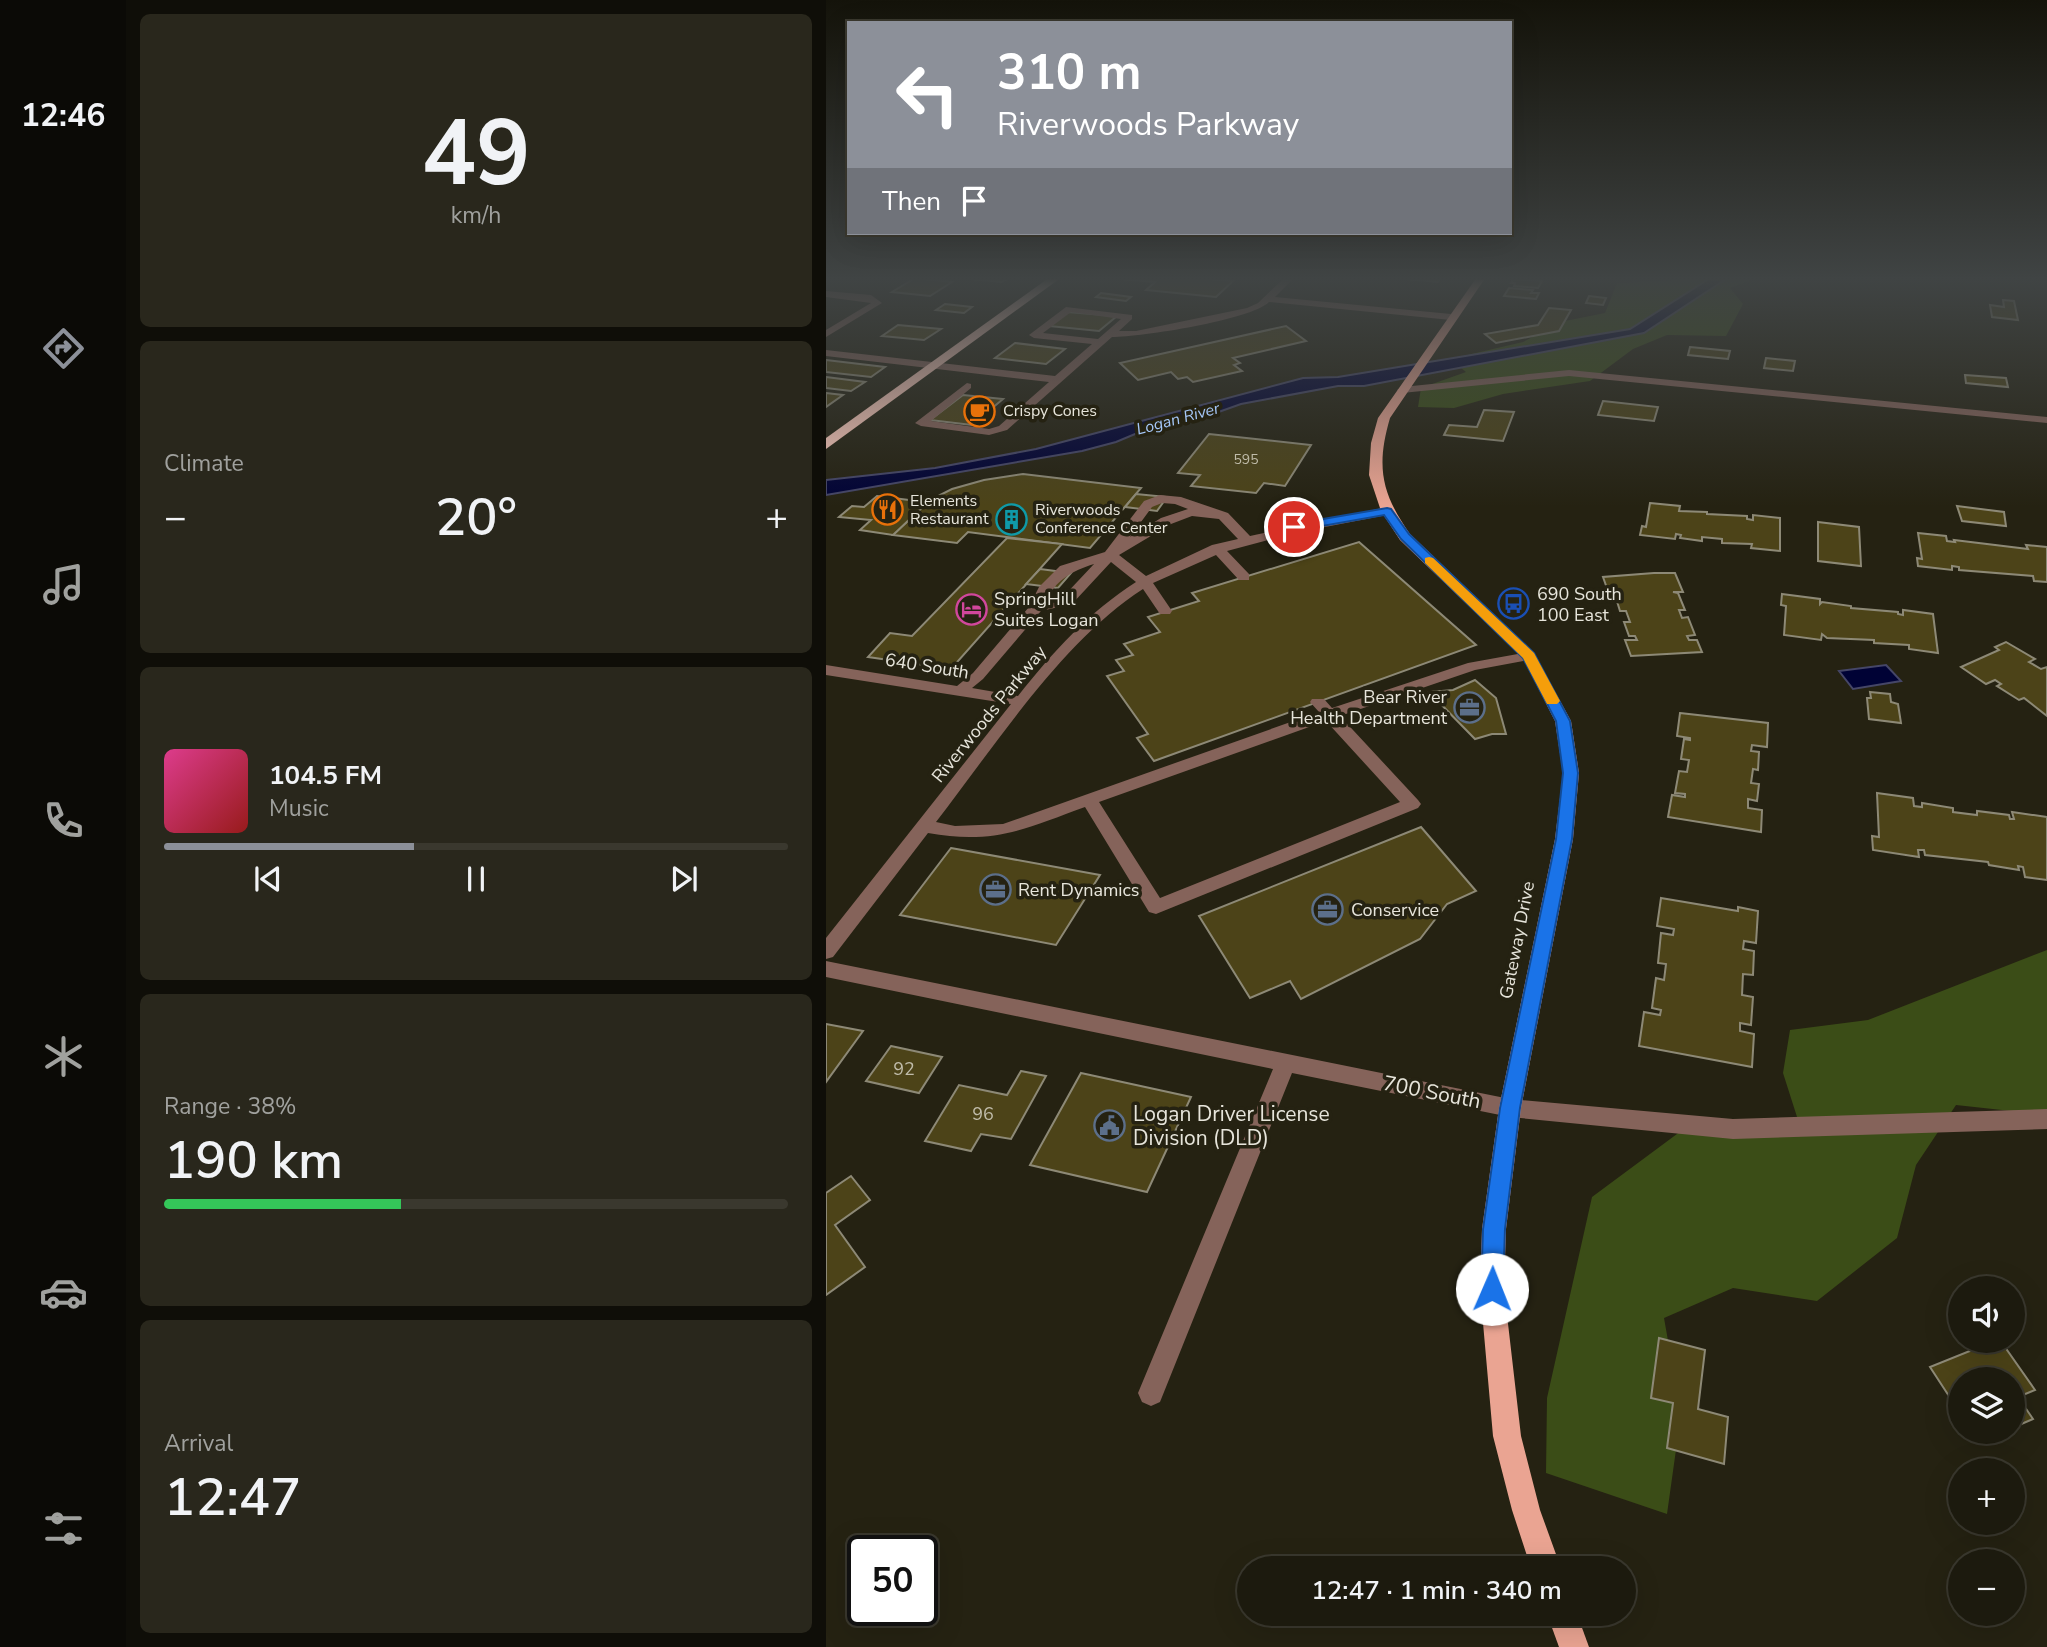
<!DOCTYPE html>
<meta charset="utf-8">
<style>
:root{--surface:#1c1a0e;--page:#29271c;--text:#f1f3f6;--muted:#a0a19e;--line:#3a382e;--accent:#8c9099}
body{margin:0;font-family:"Nunito Sans",sans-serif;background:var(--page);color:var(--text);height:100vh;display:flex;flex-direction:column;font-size:26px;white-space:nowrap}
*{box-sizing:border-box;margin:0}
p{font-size:23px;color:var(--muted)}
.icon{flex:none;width:38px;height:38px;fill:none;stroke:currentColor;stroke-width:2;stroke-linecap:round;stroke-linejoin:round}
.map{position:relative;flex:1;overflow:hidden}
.drawer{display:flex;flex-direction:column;gap:14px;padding:14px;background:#0f0e08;width:700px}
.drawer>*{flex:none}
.guide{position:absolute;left:21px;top:21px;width:665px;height:214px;border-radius:0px;box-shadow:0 7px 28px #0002,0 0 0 2px var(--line);background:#8c9099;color:#fff;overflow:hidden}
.fabs{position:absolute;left:1122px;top:1276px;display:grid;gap:14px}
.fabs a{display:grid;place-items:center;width:77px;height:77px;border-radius:50%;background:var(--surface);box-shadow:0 7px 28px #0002,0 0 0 2px var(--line);font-size:35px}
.speed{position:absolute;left:21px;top:1535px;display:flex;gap:14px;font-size:35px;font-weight:700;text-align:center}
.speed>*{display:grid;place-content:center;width:91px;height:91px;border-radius:50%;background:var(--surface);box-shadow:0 7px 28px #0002,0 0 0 2px var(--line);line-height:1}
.speed .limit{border:4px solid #111;border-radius:10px;background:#fff;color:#111}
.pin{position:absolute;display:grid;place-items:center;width:60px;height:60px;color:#fff;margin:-30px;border:4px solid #fff;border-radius:50%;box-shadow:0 2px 7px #0007}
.me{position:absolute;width:77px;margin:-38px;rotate:1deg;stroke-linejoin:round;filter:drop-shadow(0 0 5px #0008)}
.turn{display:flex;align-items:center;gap:24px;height:147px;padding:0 35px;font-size:32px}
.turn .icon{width:91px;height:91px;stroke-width:2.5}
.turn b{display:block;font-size:49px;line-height:60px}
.then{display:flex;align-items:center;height:66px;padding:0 35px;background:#0003;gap:14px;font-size:26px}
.big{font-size:52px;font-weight:600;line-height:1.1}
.drawer .widget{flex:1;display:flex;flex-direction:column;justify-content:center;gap:10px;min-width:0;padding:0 24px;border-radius:10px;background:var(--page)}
.drawer .dial{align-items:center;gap:0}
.dial b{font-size:91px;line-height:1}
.song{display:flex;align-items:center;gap:21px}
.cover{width:84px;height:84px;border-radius:10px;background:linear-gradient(135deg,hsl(330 70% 55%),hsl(0 70% 35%))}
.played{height:7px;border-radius:4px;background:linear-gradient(90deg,var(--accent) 40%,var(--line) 40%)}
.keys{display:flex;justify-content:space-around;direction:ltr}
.heat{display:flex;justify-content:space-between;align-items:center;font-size:38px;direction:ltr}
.charge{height:10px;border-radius:5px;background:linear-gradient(90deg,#34c759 38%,var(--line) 0)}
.trip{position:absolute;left:411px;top:1556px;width:399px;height:70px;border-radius:35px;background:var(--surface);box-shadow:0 7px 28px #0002,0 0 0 2px var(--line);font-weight:600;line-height:70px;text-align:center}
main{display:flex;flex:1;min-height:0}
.menu{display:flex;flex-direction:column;width:126px;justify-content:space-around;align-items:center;background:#0b0a06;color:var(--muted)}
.menu .icon{width:49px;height:49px}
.menu .active{color:var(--accent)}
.menu b{font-size:32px;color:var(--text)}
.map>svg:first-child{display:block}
</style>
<main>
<nav class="menu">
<b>12:46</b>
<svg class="icon active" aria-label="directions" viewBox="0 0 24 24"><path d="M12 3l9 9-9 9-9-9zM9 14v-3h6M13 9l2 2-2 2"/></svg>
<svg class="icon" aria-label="music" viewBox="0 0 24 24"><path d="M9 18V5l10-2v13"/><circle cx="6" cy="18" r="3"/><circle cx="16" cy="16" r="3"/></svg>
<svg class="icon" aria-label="phone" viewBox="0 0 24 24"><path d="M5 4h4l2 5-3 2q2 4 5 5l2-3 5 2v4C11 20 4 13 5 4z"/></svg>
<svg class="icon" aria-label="climate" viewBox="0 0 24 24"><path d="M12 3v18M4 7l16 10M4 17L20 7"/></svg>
<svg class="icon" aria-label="car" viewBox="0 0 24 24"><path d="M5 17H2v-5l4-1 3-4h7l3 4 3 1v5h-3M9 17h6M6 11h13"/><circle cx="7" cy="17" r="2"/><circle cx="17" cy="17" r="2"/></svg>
<svg class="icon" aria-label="filters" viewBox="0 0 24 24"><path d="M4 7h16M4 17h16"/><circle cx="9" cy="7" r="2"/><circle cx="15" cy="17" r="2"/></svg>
</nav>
<section class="drawer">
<div class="widget dial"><b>49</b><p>km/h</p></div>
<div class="widget"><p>Climate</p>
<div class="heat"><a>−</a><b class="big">20°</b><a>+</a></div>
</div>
<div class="widget">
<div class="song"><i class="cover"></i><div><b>104.5 FM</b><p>Music</p></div></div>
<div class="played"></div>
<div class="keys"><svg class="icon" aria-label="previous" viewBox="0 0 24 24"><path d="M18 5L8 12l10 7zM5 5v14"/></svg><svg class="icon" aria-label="pause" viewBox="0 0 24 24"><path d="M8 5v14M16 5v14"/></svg><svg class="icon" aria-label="next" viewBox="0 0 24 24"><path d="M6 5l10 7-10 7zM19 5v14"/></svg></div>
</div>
<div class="widget"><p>Range · 38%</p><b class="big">190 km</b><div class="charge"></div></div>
<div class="widget"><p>Arrival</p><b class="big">12:47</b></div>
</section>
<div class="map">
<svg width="1221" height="1647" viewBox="0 0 1221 1647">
<rect width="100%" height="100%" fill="#252212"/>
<g fill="#3b4d17">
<polygon points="865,277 934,277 904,288 917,304 900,336 841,335 807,349 764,381 677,394 628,408 592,407 595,388 640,372 624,359 697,342 734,322 779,313 791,283 855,280"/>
<polygon points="1221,950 1221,1115 1130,1105 1090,1165 1071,1238 991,1301 907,1288 838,1318 855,1414 841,1514 720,1473 721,1398 766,1197 855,1131 972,1120 957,1073 964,1030 1042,1020"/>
</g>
<g fill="#000235" stroke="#454667" stroke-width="2">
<polygon points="886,277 903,277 818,333 538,386 512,386 415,404 373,419 333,424 290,442 256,451 0,495 0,480 109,468 210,449 477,378 512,377 804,329"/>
<polygon points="1060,665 1075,681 1027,689 1013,671"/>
</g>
<g fill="#4c4318" stroke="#8d8976" stroke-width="2">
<polygon points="123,277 184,277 176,282"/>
<polygon points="273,277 361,277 407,281 390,297 320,290 329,282"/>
<polygon points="558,277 615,277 612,282"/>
<polygon points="89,278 126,282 104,296 66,292"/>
<polygon points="687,279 716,281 712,288 688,286 689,283 685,283"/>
<polygon points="683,288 707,290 705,293 713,293 710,299 678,296"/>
<polygon points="275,293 305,297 300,301 270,297"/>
<polygon points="763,296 780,298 777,305 760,303"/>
<polygon points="1177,300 1188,301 1192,320 1166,317 1164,305 1178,307"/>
<polygon points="119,304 146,307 138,313 110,310"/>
<polygon points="723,308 745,310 733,331 670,343 659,334 712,325"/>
<polygon points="241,312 291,316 273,331 223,326"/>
<polygon points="72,325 115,329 98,340 56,336"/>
<polygon points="460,326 480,341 407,358 414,363 408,365 416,371 367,382 361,377 352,379 345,372 312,380 294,363"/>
<polygon points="189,343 239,349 220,364 169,358"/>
<polygon points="864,347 904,351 902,359 862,355"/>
<polygon points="940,358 969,361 967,371 938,368"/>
<polygon points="0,360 59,367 45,377 0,372"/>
<polygon points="1139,375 1180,378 1182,387 1140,383"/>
<polygon points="0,377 39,382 25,391 0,388"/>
<polygon points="0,393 17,395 0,407"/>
<polygon points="137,395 177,399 146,425 104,420"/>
<polygon points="777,401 832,407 828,421 772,415"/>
<polygon points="658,410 688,412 677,441 618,435 623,425 651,427"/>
<polygon points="383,434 485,445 459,486 438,483 430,493 365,486 374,475 352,473"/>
<polygon points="197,474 315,488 264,548 142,532 131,543 67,535 104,500 126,489 158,480"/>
<polygon points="310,494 341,497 331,511 299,507"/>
<polygon points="51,496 91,501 96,498 104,500 67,535 34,530 45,520 13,517 26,506 38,507"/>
<polygon points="824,503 854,506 853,511 881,512 881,514 921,516 921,519 927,520 927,515 954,518 954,551 925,548 926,544 896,543 896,539 876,537 876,541 854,538 855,535 850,534 849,539 814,535 816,526 820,527"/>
<polygon points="1131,506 1178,512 1180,526 1136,521"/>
<polygon points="992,522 1033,527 1035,566 992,561"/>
<polygon points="1092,533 1120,536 1121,541 1129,542 1128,540 1202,549 1200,545 1221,547 1221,582 1208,581 1207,576 1133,570 1133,567 1126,566 1126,570 1092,566 1091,558 1096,559"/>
<polygon points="181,538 236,544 125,669 42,657 64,633 86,636"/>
<polygon points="533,542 650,645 328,761 311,738 322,734 281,676 298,671 290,660 307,655 298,644 334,632 322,617 373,601 366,593"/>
<polygon points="214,569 245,573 232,588 200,584"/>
<polygon points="828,573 849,573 857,592 847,592 852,593 859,610 853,610 856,618 862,617 869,635 861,636 863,640 871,640 876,652 805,656 799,640 811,640 809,636 803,636 798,622 804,622 800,611 794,611 790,598 795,597 793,593 783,594 777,577"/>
<polygon points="956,594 994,599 994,604 996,602 1025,606 1025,608 1072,612 1072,614 1077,615 1077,610 1107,614 1112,653 1083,649 1083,645 1048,643 1048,640 1001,638 996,634 995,640 958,635 960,606 955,605"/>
<polygon points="1180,642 1209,659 1203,662 1215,669 1221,667 1221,716 1198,698 1193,700 1171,686 1175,684 1169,680 1160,684 1135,667 1173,650 1169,647"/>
<polygon points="649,680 670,698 680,734 666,734 649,739 603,692 627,690"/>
<polygon points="1044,692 1064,694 1065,702 1072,704 1075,723 1043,719 1041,698 1045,698"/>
<polygon points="854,713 942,723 941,747 926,745 925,751 933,752 932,770 927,769 925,783 933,784 931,801 922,799 922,808 936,810 935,832 842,817 846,795 859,797 859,794 849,793 853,771 861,772 863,760 855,759 858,739 864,740 864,738 851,736"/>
<polygon points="1051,793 1087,798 1088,806 1096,807 1096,803 1127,808 1127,812 1151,815 1151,811 1183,815 1184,819 1188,819 1186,812 1221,817 1221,880 1199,877 1197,867 1192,866 1193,870 1163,865 1162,862 1099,855 1098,850 1092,850 1093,857 1047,850 1046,836 1053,837"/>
<polygon points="595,827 650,891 621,904 594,939 475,999 464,981 424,998 373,916"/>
<polygon points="125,848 274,875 230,945 74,915"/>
<polygon points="835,898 912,911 912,907 932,911 930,943 918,941 917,949 928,951 927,975 917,974 916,995 927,997 925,1025 914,1023 914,1031 928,1034 926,1067 813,1046 818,1012 834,1015 835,1010 826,1008 830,978 838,980 840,964 832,963 835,933 847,935 848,929 831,926"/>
<polygon points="0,1024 37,1031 0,1082"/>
<polygon points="65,1046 116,1057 93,1093 40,1081"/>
<polygon points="195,1071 220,1076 185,1139 155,1134 145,1151 99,1141 133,1085 181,1095"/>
<polygon points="255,1073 365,1097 321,1192 204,1165"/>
<polygon points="25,1176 44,1200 9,1225 39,1267 0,1295 0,1193"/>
<polygon points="833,1338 879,1350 872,1409 902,1417 898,1464 841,1448 847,1403 825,1398"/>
<polygon points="1171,1340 1174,1340 1209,1390 1192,1397 1207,1419 1186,1428 1186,1379 1134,1379 1134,1413 1104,1367"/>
</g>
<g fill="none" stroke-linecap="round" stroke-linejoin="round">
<g fill="#85635a" fill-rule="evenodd">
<path d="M 459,277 L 469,277 L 449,297 L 625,314 L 630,317 L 625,320 L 443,302 C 425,320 315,337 286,337 L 181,430 L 163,435 L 95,426 L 89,423 L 141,383 L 145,384 L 145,388 L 105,421 L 163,429 L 173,426 L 223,382 L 0,356 L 0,350 L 229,376 L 266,344 L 208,338 L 203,335 L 240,307 L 306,315 L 306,319 L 293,331 L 310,331 L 421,308 L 432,303 ZM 245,312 L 295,319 L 272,339 L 217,333 Z"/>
<polygon points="0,291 45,295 56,303 0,337 0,330 45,303 0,297"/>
<polygon points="743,370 1221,417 1221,423 743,376 576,393 571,390 576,387"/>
<path d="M 334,495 L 355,497 L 402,513 L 424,536 L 561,507 L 567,511 L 561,515 L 468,533 L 401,551 L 423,574 L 423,580 L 413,580 L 390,555 L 327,583 L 346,611 L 344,614 L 334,614 L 317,589 C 236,641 169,746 110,822 L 129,826 L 177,824 L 493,712 L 484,702 L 486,699 L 498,699 L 506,708 L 642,663 L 703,652 L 710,656 L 708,659 L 649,670 L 514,716 L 592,800 L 595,804 L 592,808 L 330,914 L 323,912 L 259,807 C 199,829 167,845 102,833 L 7,957 L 0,959 L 0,938 L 185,704 L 0,675 L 0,665 L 131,686 L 147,673 L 203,607 L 213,587 L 234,566 L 279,552 L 318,501 ZM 336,503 L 349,504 L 362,509 L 335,518 L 304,537 L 326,507 ZM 366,516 L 393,519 L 412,539 L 386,545 L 320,576 L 293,555 L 345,524 ZM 285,562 L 310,582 C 263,612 227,652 192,696 L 146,688 L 157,679 L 215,611 L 246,604 ZM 268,564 L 236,598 L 220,602 C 229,580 246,571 268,564 ZM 500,721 L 574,802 L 334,898 L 273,802 Z"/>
<polygon points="0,961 684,1099 907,1119 1221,1109 1221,1129 907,1139 684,1117 466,1073 334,1402 325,1406 316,1402 312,1393 447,1069 0,977"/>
</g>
<g fill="#eaa492" fill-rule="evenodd">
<path d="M 651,277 L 660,277 L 564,418 C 550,466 555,493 584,534 L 708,653 L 745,721 L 753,773 L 747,839 L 695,1108 L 680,1229 L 678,1289 L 695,1436 L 714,1510 L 735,1568 L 705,1568 L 686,1510 L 667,1436 L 654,1289 L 656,1229 L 673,1108 L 729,839 L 737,773 L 729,721 L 697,658 L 574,540 L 555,511 L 543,475 L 545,443 L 552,418 Z"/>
<polygon points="721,1614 751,1614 763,1647 733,1647"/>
</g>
<polygon fill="#fbc9bb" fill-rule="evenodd" points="224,277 236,277 0,449 0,438"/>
</g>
<linearGradient id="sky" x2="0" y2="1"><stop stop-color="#14130a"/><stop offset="0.55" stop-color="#404444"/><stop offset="1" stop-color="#404444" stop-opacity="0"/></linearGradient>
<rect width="1221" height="507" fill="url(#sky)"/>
<polygon fill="#1a73e8" stroke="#114b97" stroke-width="2" points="561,508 565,509 583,534 708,653 744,721 752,773 746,839 694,1108 679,1229 677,1289 674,1297 666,1300 658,1297 655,1289 657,1229 674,1108 730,839 737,773 730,721 697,658 575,539 558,515 468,531 463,527 468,524"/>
<polygon fill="#f59e0b" points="603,557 607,558 708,653 734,701 731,704 721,704 697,658 599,563 599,558"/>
<defs>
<symbol id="cafe-ring" viewBox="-11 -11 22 22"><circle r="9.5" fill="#252212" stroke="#e8710a" stroke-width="1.5"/><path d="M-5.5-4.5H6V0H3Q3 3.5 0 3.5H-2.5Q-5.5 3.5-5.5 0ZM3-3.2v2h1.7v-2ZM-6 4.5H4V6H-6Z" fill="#e8710a"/></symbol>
<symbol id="restaurant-ring" viewBox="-11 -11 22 22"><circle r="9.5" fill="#252212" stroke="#e8710a" stroke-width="1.5"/><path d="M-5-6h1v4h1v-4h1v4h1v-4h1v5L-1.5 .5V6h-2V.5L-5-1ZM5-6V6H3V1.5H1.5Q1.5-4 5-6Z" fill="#e8710a"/></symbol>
<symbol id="building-ring" viewBox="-11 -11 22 22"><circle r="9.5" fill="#252212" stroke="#0f9aa8" stroke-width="1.5"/><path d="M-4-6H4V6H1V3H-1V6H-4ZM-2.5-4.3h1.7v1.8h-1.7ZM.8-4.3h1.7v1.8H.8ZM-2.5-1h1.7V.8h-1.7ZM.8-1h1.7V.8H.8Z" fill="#0f9aa8"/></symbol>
<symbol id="bus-ring" viewBox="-11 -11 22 22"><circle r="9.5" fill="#252212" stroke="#1a4fb4" stroke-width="1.5"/><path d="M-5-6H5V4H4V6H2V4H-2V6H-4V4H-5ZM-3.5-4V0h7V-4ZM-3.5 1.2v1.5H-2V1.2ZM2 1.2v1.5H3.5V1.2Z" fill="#1a4fb4"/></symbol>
<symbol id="hotel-ring" viewBox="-11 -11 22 22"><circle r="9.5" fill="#252212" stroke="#d1479c" stroke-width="1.5"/><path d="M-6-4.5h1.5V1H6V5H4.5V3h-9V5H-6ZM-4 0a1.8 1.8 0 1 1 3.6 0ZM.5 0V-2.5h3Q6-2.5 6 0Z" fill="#d1479c"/></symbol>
<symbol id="office-ring" viewBox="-11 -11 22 22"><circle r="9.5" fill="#252212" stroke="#5c6f8a" stroke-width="1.5"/><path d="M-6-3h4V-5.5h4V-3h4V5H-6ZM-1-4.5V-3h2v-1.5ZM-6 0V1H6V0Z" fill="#5c6f8a"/></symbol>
<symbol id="civic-ring" viewBox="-11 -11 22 22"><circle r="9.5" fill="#252212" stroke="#5c6f8a" stroke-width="1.5"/><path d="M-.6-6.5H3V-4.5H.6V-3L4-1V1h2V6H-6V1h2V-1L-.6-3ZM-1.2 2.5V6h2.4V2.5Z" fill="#5c6f8a"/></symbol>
</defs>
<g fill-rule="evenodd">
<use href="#cafe-ring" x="136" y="394" width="35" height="35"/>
<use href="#restaurant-ring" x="44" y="492" width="35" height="35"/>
<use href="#building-ring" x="168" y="502" width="35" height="35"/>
<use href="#bus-ring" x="670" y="586" width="35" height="35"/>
<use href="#hotel-ring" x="128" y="592" width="35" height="35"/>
<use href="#office-ring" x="626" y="690" width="35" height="35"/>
<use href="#office-ring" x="152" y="872" width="35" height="35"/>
<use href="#office-ring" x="484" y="892" width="35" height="35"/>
<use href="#civic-ring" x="266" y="1108" width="35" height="35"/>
</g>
<g text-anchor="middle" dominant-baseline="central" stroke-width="7" stroke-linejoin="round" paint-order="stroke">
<g font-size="14" fill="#c0bcaa">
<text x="420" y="459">595</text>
</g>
<g font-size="16" fill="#e7e5db" stroke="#252212" text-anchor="start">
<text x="177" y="411">Crispy Cones</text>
<text x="84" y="501">Elements<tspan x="84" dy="18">Restaurant</tspan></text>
<text x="209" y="510">Riverwoods<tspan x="209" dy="18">Conference Center</tspan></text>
</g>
<g font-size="16" font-style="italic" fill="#a5c7f8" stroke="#252212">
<text transform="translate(352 419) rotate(-15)">Logan River</text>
</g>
<g font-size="18" fill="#e7e5db" stroke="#252212" text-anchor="start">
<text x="711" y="594">690 South<tspan x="711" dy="21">100 East</tspan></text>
<text x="168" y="599">SpringHill<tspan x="168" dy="21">Suites Logan</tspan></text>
<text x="621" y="697" text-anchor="end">Bear River<tspan x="621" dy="21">Health Department</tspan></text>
<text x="192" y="890">Rent Dynamics</text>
<text x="525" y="910">Conservice</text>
</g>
<g font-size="18" fill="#e7e5db" stroke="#252212">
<text transform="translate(101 666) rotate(9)">640 South</text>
<text transform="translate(163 714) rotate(-51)">Riverwoods Parkway</text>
<text transform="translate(691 940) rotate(-79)">Gateway Drive</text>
</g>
<g font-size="18" fill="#c0bcaa">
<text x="78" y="1069">92</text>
<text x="157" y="1114">96</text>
</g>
<g font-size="21" fill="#e7e5db" stroke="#252212">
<text transform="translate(606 1092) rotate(11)">700 South</text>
</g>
<g font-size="21" fill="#e7e5db" stroke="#252212" text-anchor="start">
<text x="307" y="1114">Logan Driver License<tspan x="307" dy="24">Division (DLD)</tspan></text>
</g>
</g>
</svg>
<div class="fabs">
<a><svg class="icon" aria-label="sound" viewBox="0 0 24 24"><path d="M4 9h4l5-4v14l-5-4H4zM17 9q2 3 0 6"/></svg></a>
<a><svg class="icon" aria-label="layers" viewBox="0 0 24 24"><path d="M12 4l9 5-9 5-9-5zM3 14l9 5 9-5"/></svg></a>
<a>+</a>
<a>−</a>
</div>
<div class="speed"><div class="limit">50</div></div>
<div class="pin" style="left:468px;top:527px;background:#d93025"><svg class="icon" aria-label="arrive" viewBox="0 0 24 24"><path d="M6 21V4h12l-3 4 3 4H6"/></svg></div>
<svg class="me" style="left:666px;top:1289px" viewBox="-20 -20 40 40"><circle r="19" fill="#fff"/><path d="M0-13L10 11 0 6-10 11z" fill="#1a73e8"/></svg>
<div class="trip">12:47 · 1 min · 340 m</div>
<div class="guide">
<div class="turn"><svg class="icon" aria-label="left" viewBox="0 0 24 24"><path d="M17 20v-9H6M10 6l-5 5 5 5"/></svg><div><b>310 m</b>Riverwoods Parkway</div></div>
<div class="then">Then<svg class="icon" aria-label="arrive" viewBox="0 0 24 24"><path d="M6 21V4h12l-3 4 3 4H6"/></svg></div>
</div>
</div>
</main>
